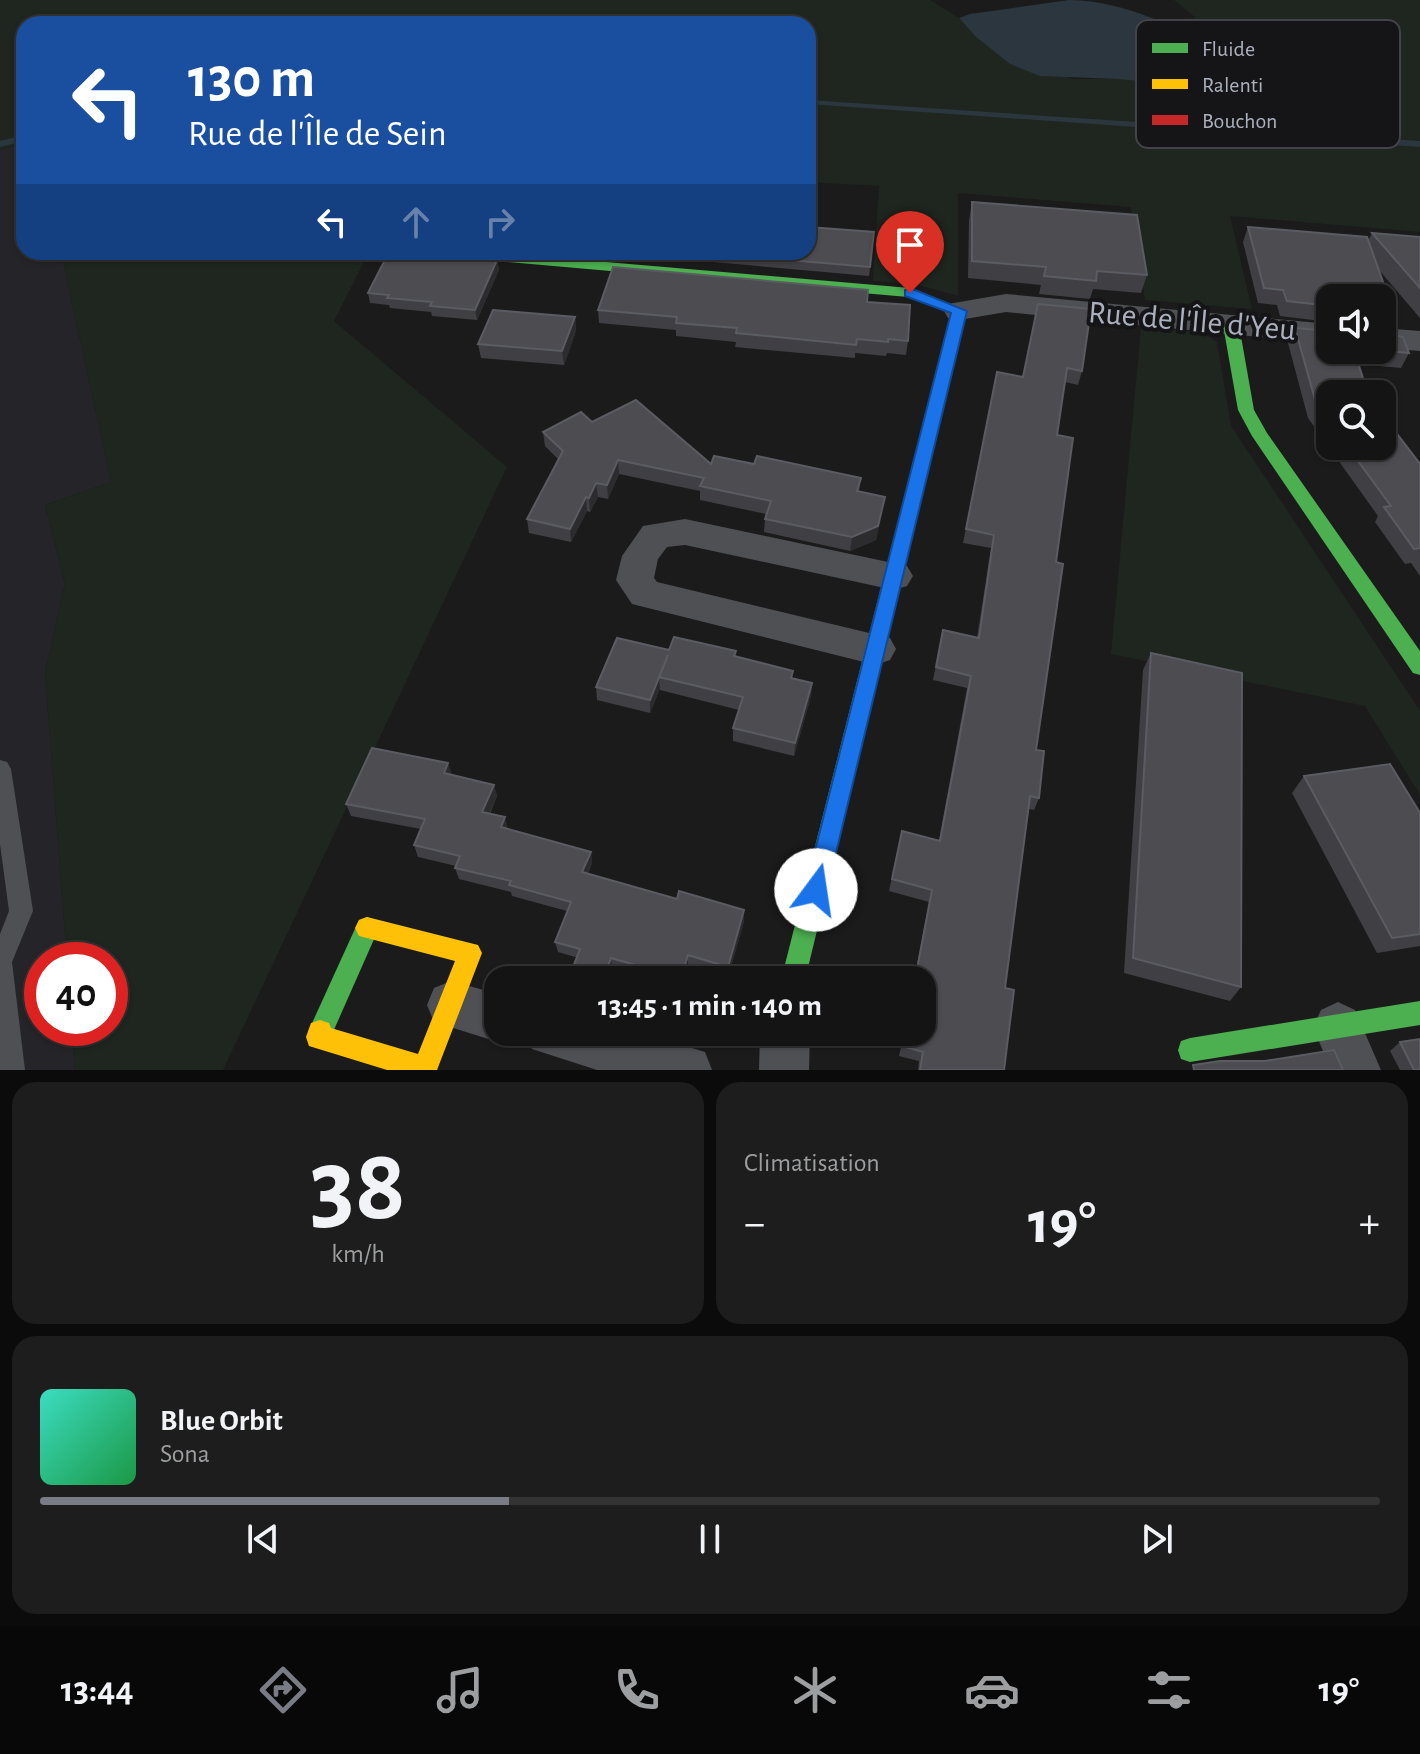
<!DOCTYPE html>
<html lang="fr">
<meta charset="utf-8">
<style>
:root{--surface:#141414;--page:#1d1d1d;--text:#f1f3f6;--muted:#9d9ea0;--line:#333334;--accent:#797c84}
body{margin:0;font-family:"Alegreya Sans",sans-serif;background:var(--page);color:var(--text);height:100vh;display:flex;flex-direction:column;font-size:30px;white-space:nowrap}
*{box-sizing:border-box;margin:0}
p{font-size:26px;color:var(--muted)}
.icon{flex:none;width:44px;height:44px;fill:none;stroke:currentColor;stroke-width:2;stroke-linecap:round;stroke-linejoin:round}
.map{position:relative;height:1070px;overflow:hidden}
.details{display:flex;flex-direction:column;gap:12px;padding:12px;background:#0b0b0b;flex:1}
.details>*{flex:none}
.top-card{position:absolute;left:16px;top:16px;width:800px;height:244px;border-radius:24px;box-shadow:0 2px 6px #0004,0 0 0 2px var(--line);background:#1a4fa0;color:#fff;overflow:hidden}
.controls{position:absolute;left:1316px;top:284px;display:grid;gap:16px}
.controls a{display:grid;place-items:center;width:80px;height:80px;border-radius:16px;background:var(--surface);box-shadow:0 2px 6px #0004,0 0 0 2px var(--line);font-size:40px}
.speed{position:absolute;left:24px;top:942px;display:flex;gap:16px;font-size:40px;font-weight:700;text-align:center}
.speed>*{display:grid;place-content:center;width:104px;height:104px;border-radius:50%;background:var(--surface);box-shadow:0 2px 6px #0004,0 0 0 2px var(--line);line-height:1}
.speed .limit{border:12px solid #d22;background:#fff;color:#111}
.pin{position:absolute;display:grid;place-items:center;width:68px;height:68px;color:#fff;margin:-82px -34px;border-radius:50% 50% 50% 0;rotate:-45deg;box-shadow:0 0 8px #0007}
.pin .icon{rotate:45deg}
.me{position:absolute;width:88px;margin:-44px;rotate:14deg;stroke-linejoin:round;filter:drop-shadow(0 0 6px #0008)}
.turn{display:flex;align-items:center;gap:28px;height:168px;padding:0 40px;font-size:36px}
.turn .icon{width:104px;height:104px;stroke-width:2.5}
.turn b{display:block;font-size:56px;line-height:68px}
.lanes{display:flex;align-items:center;height:76px;padding:0 40px;background:#0003;justify-content:center;gap:40px;direction:ltr}
.lanes .off{opacity:.35}
.big{font-size:60px;font-weight:600;line-height:1.1}
.details .tile{flex:1;display:flex;flex-direction:column;justify-content:center;gap:12px;min-width:0;padding:0 28px;border-radius:24px;background:var(--page)}
.details .dial{align-items:center;gap:0}
.dial b{font-size:104px;line-height:1}
.song{display:flex;align-items:center;gap:24px}
.cover{width:96px;height:96px;border-radius:12px;background:linear-gradient(135deg,hsl(170 70% 55%),hsl(140 70% 35%))}
.played{height:8px;border-radius:4px;background:linear-gradient(90deg,var(--accent) 35%,var(--line) 35%)}
.keys{display:flex;justify-content:space-around;direction:ltr}
.heat{display:flex;justify-content:space-between;align-items:center;font-size:44px;direction:ltr}
.details .tiles{flex:1;display:grid;gap:12px;grid-template-columns:1fr 1fr}
.tile:last-child{grid-column:span 2}
.trip{position:absolute;left:484px;top:966px;width:452px;height:80px;border-radius:24px;background:var(--surface);box-shadow:0 2px 6px #0004,0 0 0 2px var(--line);font-weight:600;line-height:80px;text-align:center}
.menu{display:flex;height:128px;justify-content:space-around;align-items:center;background:#080808;color:var(--muted)}
.menu .icon{width:56px;height:56px}
.menu .on{color:var(--accent)}
.menu b{font-size:36px;color:var(--text)}
.map>svg:first-child{display:block}
</style>
<div class="map">
<svg width="1420" height="1070" viewBox="0 0 1420 1070">
<rect width="100%" height="100%" fill="#1b1b1b"/>
<polygon fill="#252428" points="24,143 24,252 61,252 111,482 45,505 65,584 45,672 67,960 42,960 42,1028 72,1028 75,1070 0,1070 0,150"/>
<g fill="#1e261f">
<polygon points="0,0 930,0 959,18 975,36 1072,79 1119,79 1214,47 1156,20 1196,18 1174,0 1420,0 1420,232 1230,216 1252,309 1145,300 1131,207 958,193 958,296 915,284 873,281 879,186 808,182 808,24 24,24 24,143 0,150"/>
<polygon points="61,252 369,252 334,321 507,467 223,1070 75,1070 72,1028 110,1028 110,960 67,960 45,672 65,584 45,505 111,482"/>
<polygon points="1141,327 1202,332 1217,342 1231,426 1420,711 1420,795 1365,706 1111,654"/>
</g>
<path fill="#2c363e" d="M 1069,0 C 1131,0 1200,38 1252,72 L 1252,80 L 1245,87 L 1225,90 L 1119,79 L 1040,76 L 1010,64 L 975,36 L 959,18 L 970,14 Z"/>
<g fill="none" stroke-linecap="round" stroke-linejoin="round">
<g fill="#2c363e" fill-rule="evenodd">
<polygon points="808,100 1420,141 1420,147 808,104"/>
<polygon points="24,135 24,141 0,147 0,141"/>
</g>
<polygon fill="#4f5054" fill-rule="evenodd" points="0,760 7,762 11,769 33,911 12,962 25,1070 0,1070 0,934 9,911 0,844"/>
<g fill="#4f5054" fill-rule="evenodd">
<polygon points="1006,294 1330,324 1330,344 1006,312 959,320 948,318 944,311 948,304"/>
<polygon points="1382,328 1420,331 1420,351 1382,348"/>
<polygon points="685,519 907,566 913,576 907,586 894,590 685,545 667,547 658,559 654,578 657,582 890,638 896,649 890,660 876,665 632,604 616,580 622,556 643,526"/>
<polygon points="451,981 498,994 498,1032 517,1032 515,1035 498,1042 434,1022 427,1005 434,988"/>
<polygon points="1338,1002 1355,1010 1381,1070 1331,1070 1313,1027 1321,1010"/>
<polygon points="524,1032 640,1032 705,1052 712,1070 597,1070 532,1049"/>
<polygon points="760,1032 810,1032 809,1070 759,1070"/>
</g>
<g fill="#4caf50" fill-rule="evenodd">
<polygon points="433,252 489,252 910,288 967,311 956,356 948,361 940,356 951,313 908,297 440,256"/>
<polygon points="1231,320 1239,325 1254,410 1267,433 1420,651 1420,675 1413,673 1252,436 1238,410 1223,325"/>
<polygon points="877,634 884,636 887,642 805,980 781,980 867,642 870,636"/>
<polygon points="367,917 375,920 379,928 329,1041 320,1044 311,1041 308,1032 359,920"/>
<polygon points="1420,1001 1420,1025 1190,1062 1181,1059 1178,1050 1181,1041 1190,1038"/>
</g>
<polygon fill="#ffc107" fill-rule="evenodd" points="367,917 478,945 482,953 437,1070 387,1070 309,1046 306,1037 311,1023 320,1020 329,1023 331,1028 418,1054 455,961 359,936 355,928 359,920"/>
<polygon fill="#c62828" fill-rule="evenodd" points="948,351 956,356 887,642 884,648 877,650 870,648 867,642 940,356"/>
</g>
<g fill="#404044">
<polygon points="972,202 1147,275 1141,293 1093,289 1090,299 1039,294 1041,285 968,278 969,220"/>
<polygon points="1248,227 1368,241 1372,233 1420,237 1420,318 1379,270 1387,323 1387,333 1409,353 1401,368 1358,364 1330,394 1330,446 1382,446 1420,464 1420,576 1411,563 1405,564 1375,522 1378,516 1308,418 1288,343 1295,328 1330,350 1382,350 1330,298 1330,322 1280,316 1277,305 1258,303 1243,242"/>
<polygon points="874,232 869,276 624,254 623,252 808,252"/>
<polygon points="373,252 427,252 437,255 497,260 499,270 477,320 432,316 431,312 390,308 389,305 370,303 368,293 388,255 373,254"/>
<polygon points="867,302 908,341 906,355 887,353 886,356 855,353 855,358 735,347 736,342 676,336 676,330 599,323 598,310"/>
<polygon points="1038,304 1082,371 1078,385 1065,382 1057,435 1056,562 1036,750 1039,798 1034,810 1029,809 1005,988 1004,1070 918,1070 919,1061 899,1056 904,1032 922,1032 922,980 914,980 929,902 889,891 902,831 939,840 967,688 933,680 943,630 977,638 991,548 963,543 997,372 1023,377"/>
<polygon points="575,317 576,331 564,365 481,358 478,344"/>
<polygon points="592,422 711,464 754,464 861,478 859,491 885,497 876,540 850,551 764,532 765,519 766,514 700,500 700,491 619,474 608,499 598,497 590,512 587,511 571,542 529,533 527,519 558,459 545,446 543,432"/>
<polygon points="669,650 736,651 736,657 793,678 812,683 811,696 794,756 733,741 733,728 739,710 660,690 660,688 650,713 597,700 596,687"/>
<polygon points="1151,653 1241,987 1230,1001 1124,973 1143,670"/>
<polygon points="452,775 494,785 497,796 490,814 508,829 591,852 592,863 588,874 744,921 728,977 688,965 684,980 654,980 558,952 555,942 567,911 512,896 511,892 459,879 455,868 456,866 418,857 414,845 421,829 351,816 346,804"/>
<polygon points="1304,776 1420,813 1420,946 1377,953 1292,793"/>
<polygon points="1400,1042 1420,1070 1400,1070 1390,1051"/>
</g>
<g fill="#2c2c2e">
<polygon points="497,260 499,270 477,320 475,310"/>
<polygon points="1393,310 1386,325 1387,313"/>
<polygon points="575,317 576,331 564,365 562,351"/>
<polygon points="618,460 619,474 608,499 607,485"/>
<polygon points="596,483 598,497 590,512 589,498"/>
<polygon points="586,497 587,511 571,542 570,529"/>
<polygon points="885,497 876,540 850,551 852,537"/>
<polygon points="668,655 659,677 660,688 650,713 650,700"/>
<polygon points="812,683 811,696 794,756 795,743"/>
<polygon points="448,763 452,774 444,773"/>
<polygon points="494,785 497,796 485,824 482,812"/>
<polygon points="505,817 508,829 501,827"/>
<polygon points="591,852 592,863 584,884 582,872"/>
<polygon points="744,910 744,921 728,977 728,967"/>
<polygon points="688,955 688,965 684,980 681,980"/>
<polygon points="611,958 612,968 608,980 603,980"/>
</g>
<g fill="#4c4c51" stroke="#5a5c62" stroke-width="2">
<polygon points="972,202 1137,215 1147,275 1097,271 1096,281 1044,276 1046,267 972,261"/>
<polygon points="808,227 874,232 870,267 694,252 808,252"/>
<polygon points="1248,227 1367,237 1393,310 1387,313 1387,333 1403,337 1409,353 1380,350 1382,350 1382,298 1330,298 1330,306 1287,301 1283,290 1264,288"/>
<polygon points="1372,233 1420,237 1420,288"/>
<polygon points="389,252 427,252 437,255 497,260 475,310 430,306 432,302 387,298 389,295 368,293"/>
<polygon points="613,267 868,290 867,302 910,305 908,341 888,339 888,342 857,339 856,345 736,333 737,328 676,323 677,317 598,310"/>
<polygon points="1038,304 1091,309 1082,371 1067,368 1057,435 1073,438 1056,562 1063,564 1036,750 1044,751 1039,798 1030,796 1005,988 1014,990 1004,1070 920,1070 923,1052 902,1046 905,1032 922,1032 922,980 915,980 932,890 892,879 902,831 940,841 971,676 936,667 943,630 979,638 994,535 966,529 997,372 1023,377"/>
<polygon points="493,310 575,317 562,351 478,344"/>
<polygon points="1295,328 1330,331 1330,350 1354,350 1368,394 1330,394 1330,423 1316,403"/>
<polygon points="636,400 711,464 714,456 754,464 757,456 861,478 857,491 885,497 878,526 852,537 765,519 771,501 700,486 704,478 618,460 607,485 596,483 589,498 586,497 570,529 527,519 563,451 543,432 581,412 592,422"/>
<polygon points="1382,414 1420,464 1420,548 1414,549 1384,507 1391,506 1347,446 1382,446"/>
<polygon points="674,637 736,651 734,656 793,671 791,678 812,683 795,743 733,728 743,697 659,677 668,655 650,700 596,687 617,638 669,650"/>
<polygon points="1151,653 1242,673 1241,987 1133,958"/>
<polygon points="372,748 448,763 444,773 494,785 482,812 505,817 501,827 591,852 582,872 677,899 679,891 744,910 728,967 688,955 681,978 611,958 603,980 568,980 580,949 555,942 571,902 509,885 511,881 455,868 460,856 414,845 425,819 346,804"/>
<polygon points="1390,764 1420,813 1420,934 1392,938 1304,776"/>
<polygon points="1420,1039 1420,1070 1414,1070 1400,1042"/>
<polygon points="1334,1050 1343,1070 1194,1070 1193,1065 1220,1061 1265,1061"/>
</g>
<polygon fill="#1a73e8" stroke="#114b97" stroke-width="2" points="910,288 967,311 827,890 824,897 816,901 808,897 805,890 951,313 905,296 905,290"/>
<g text-anchor="middle" dominant-baseline="central" stroke-width="8" stroke-linejoin="round" paint-order="stroke">
<g font-size="32" fill="#abb0bd" stroke="#151417">
<text transform="translate(1192 321) rotate(5)">Rue de l'Île d'Yeu</text>
</g>
</g>
<rect x="1136" y="20" width="264" height="128" rx="12" fill="#151417" stroke="#424349" stroke-width="2"/>
<rect x="1152" y="43" width="36" height="10" fill="#4caf50"/>
<rect x="1152" y="79" width="36" height="10" fill="#ffc107"/>
<rect x="1152" y="115" width="36" height="10" fill="#c62828"/>
<g font-size="22" fill="#abb0bd">
<text x="1202" y="56">Fluide</text>
<text x="1202" y="92">Ralenti</text>
<text x="1202" y="128">Bouchon</text>
</g>
</svg>
<div class="controls">
<a><svg class="icon" aria-label="sound" viewBox="0 0 24 24"><path d="M4 9h4l5-4v14l-5-4H4zM17 9q2 3 0 6"/></svg></a>
<a><svg class="icon" aria-label="search" viewBox="0 0 24 24"><circle cx="10" cy="10" r="6"/><path d="M15 15l6 6"/></svg></a>
</div>
<div class="speed"><div class="limit">40</div></div>
<div class="pin" style="left:910px;top:293px;background:#d93025"><svg class="icon" aria-label="arrive" viewBox="0 0 24 24"><path d="M6 21V4h12l-3 4 3 4H6"/></svg></div>
<svg class="me" style="left:816px;top:890px" viewBox="-20 -20 40 40"><circle r="19" fill="#fff"/><path d="M0-13L10 11 0 6-10 11z" fill="#1a73e8"/></svg>
<div class="trip">13:45 · 1 min · 140 m</div>
<div class="top-card">
<div class="turn"><svg class="icon" aria-label="left" viewBox="0 0 24 24"><path d="M17 20v-9H6M10 6l-5 5 5 5"/></svg><div><b>130 m</b>Rue de l'Île de Sein</div></div>
<div class="lanes"><svg class="icon" aria-label="left" viewBox="0 0 24 24"><path d="M17 20v-9H6M10 6l-5 5 5 5"/></svg><svg class="icon off" aria-label="ahead" viewBox="0 0 24 24"><path d="M12 20V5M6 11l6-6 6 6"/></svg><svg class="icon off" aria-label="right" viewBox="0 0 24 24"><path d="M7 20v-9h11M14 6l5 5-5 5"/></svg></div>
</div>
</div>
<section class="details">
<div class="tiles">
<div class="tile dial"><b>38</b><p>km/h</p></div>
<div class="tile"><p>Climatisation</p>
<div class="heat"><a>−</a><b class="big">19°</b><a>+</a></div>
</div>
<div class="tile">
<div class="song"><i class="cover"></i><div><b>Blue Orbit</b><p>Sona</p></div></div>
<div class="played"></div>
<div class="keys"><svg class="icon" aria-label="previous" viewBox="0 0 24 24"><path d="M18 5L8 12l10 7zM5 5v14"/></svg><svg class="icon" aria-label="pause" viewBox="0 0 24 24"><path d="M8 5v14M16 5v14"/></svg><svg class="icon" aria-label="next" viewBox="0 0 24 24"><path d="M6 5l10 7-10 7zM19 5v14"/></svg></div>
</div>
</div>
</section>
<nav class="menu">
<b>13:44</b>
<svg class="icon on" aria-label="directions" viewBox="0 0 24 24"><path d="M12 3l9 9-9 9-9-9zM9 14v-3h6M13 9l2 2-2 2"/></svg>
<svg class="icon" aria-label="music" viewBox="0 0 24 24"><path d="M9 18V5l10-2v13"/><circle cx="6" cy="18" r="3"/><circle cx="16" cy="16" r="3"/></svg>
<svg class="icon" aria-label="phone" viewBox="0 0 24 24"><path d="M5 4h4l2 5-3 2q2 4 5 5l2-3 5 2v4C11 20 4 13 5 4z"/></svg>
<svg class="icon" aria-label="climate" viewBox="0 0 24 24"><path d="M12 3v18M4 7l16 10M4 17L20 7"/></svg>
<svg class="icon" aria-label="car" viewBox="0 0 24 24"><path d="M5 17H2v-5l4-1 3-4h7l3 4 3 1v5h-3M9 17h6M6 11h13"/><circle cx="7" cy="17" r="2"/><circle cx="17" cy="17" r="2"/></svg>
<svg class="icon" aria-label="filters" viewBox="0 0 24 24"><path d="M4 7h16M4 17h16"/><circle cx="9" cy="7" r="2"/><circle cx="15" cy="17" r="2"/></svg>
<b>19°</b>
</nav>
